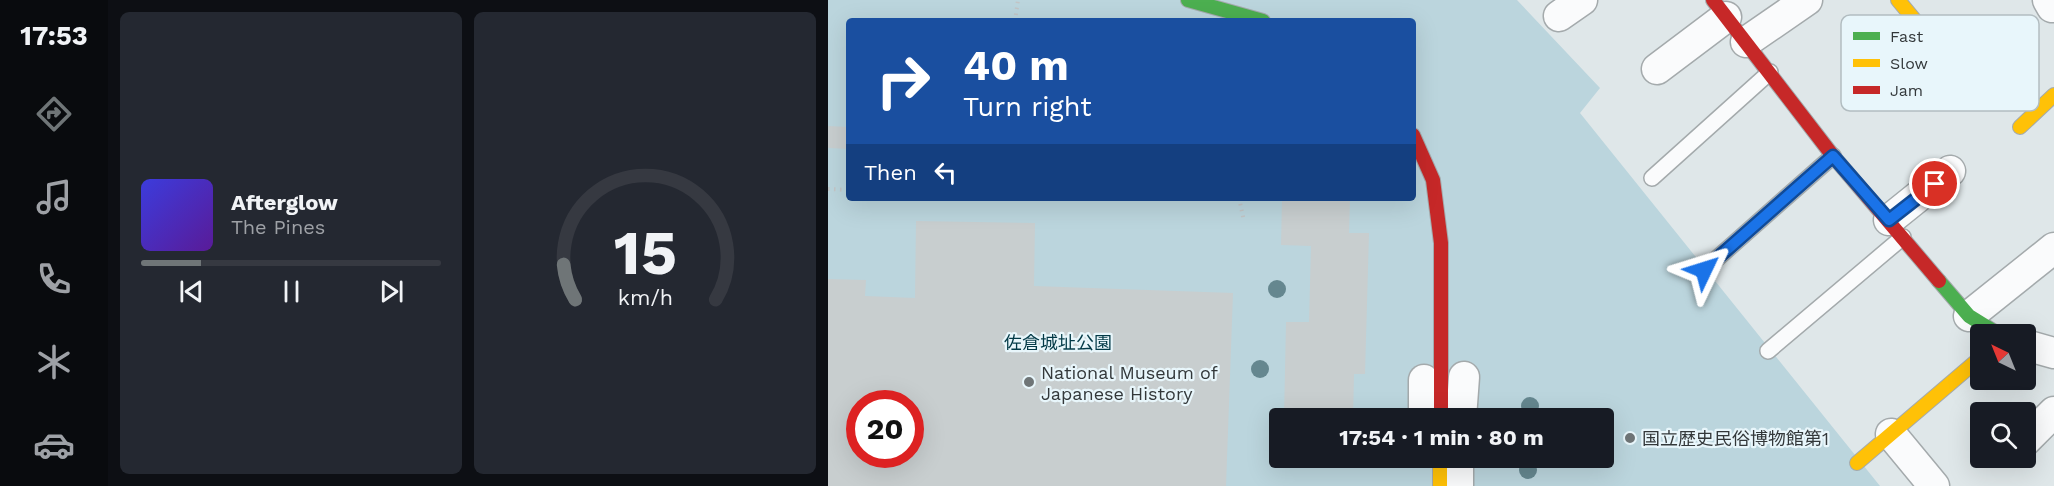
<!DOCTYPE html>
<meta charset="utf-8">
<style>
:root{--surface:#171b24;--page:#242831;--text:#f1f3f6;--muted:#9ea1a6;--line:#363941;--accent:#6f7577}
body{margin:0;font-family:"Work Sans","Noto Sans JP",sans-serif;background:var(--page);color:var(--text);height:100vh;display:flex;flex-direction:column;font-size:22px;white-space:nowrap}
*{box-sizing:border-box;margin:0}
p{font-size:20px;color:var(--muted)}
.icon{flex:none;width:33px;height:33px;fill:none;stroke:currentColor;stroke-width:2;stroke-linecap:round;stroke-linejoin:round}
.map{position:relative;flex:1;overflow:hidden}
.details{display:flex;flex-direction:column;gap:12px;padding:12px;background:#0d0f14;width:720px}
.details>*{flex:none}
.banner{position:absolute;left:18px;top:18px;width:570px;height:183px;border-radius:6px;box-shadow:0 6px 24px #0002;background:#1a4fa0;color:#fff;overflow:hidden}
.needle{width:39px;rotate:317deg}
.tools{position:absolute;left:1142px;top:324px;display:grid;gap:12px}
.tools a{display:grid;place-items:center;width:66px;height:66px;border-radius:6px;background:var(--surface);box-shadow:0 6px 24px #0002;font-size:30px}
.speed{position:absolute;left:18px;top:390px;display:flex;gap:12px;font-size:30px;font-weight:700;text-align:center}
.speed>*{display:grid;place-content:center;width:78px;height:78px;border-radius:50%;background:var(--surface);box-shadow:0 6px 24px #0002;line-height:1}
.speed .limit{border:9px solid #d22;background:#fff;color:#111}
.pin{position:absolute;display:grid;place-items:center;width:51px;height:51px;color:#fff;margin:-26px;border:3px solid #fff;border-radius:50%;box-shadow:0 2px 6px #0007}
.me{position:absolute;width:66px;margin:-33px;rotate:49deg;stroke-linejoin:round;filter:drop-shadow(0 0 4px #0008)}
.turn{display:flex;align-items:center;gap:21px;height:126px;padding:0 18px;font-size:27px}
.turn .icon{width:78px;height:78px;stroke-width:2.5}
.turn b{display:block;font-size:42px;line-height:51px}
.then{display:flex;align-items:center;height:57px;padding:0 18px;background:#0003;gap:12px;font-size:22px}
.details .widget{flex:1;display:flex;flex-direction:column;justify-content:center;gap:9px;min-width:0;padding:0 21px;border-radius:9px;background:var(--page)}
.details .dial{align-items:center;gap:0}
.dial svg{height:156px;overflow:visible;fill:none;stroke:var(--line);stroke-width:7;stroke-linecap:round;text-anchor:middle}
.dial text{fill:var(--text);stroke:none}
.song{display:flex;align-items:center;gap:18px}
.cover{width:72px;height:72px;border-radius:9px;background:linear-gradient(135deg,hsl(240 70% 55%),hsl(270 70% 35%))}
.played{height:6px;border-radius:3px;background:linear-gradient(90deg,var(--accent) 20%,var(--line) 20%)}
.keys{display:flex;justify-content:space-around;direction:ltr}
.details .tiles{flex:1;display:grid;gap:12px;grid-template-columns:repeat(2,1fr)}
.trip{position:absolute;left:441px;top:408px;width:345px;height:60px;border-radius:6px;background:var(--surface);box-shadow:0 6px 24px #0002;font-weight:700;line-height:60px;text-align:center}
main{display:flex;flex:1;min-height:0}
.tab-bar{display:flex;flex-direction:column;width:108px;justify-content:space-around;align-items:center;background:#090b0e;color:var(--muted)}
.tab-bar .icon{width:42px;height:42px}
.tab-bar .selected{color:var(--accent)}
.tab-bar b{font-size:27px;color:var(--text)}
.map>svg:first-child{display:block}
</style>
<main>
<nav class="tab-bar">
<b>17:53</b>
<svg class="icon selected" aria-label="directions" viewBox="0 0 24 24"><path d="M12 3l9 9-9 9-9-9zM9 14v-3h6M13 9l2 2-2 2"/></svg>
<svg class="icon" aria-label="music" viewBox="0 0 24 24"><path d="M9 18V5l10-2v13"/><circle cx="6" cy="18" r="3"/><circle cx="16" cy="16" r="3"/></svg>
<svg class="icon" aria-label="phone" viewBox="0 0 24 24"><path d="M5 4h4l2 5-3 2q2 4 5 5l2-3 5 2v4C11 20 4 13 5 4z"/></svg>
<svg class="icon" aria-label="climate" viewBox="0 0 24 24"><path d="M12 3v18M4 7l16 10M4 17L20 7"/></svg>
<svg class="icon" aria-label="car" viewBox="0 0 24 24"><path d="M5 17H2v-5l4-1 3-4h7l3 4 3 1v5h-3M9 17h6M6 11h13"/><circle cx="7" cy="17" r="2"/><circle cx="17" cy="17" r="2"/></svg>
</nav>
<section class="details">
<div class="tiles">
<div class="widget">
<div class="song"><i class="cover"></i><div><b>Afterglow</b><p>The Pines</p></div></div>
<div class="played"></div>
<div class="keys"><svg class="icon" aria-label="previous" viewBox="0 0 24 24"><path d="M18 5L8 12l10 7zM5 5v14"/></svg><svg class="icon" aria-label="pause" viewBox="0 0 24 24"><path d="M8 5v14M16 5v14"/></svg><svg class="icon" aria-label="next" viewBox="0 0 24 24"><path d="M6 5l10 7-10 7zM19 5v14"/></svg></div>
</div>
<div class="widget dial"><svg viewBox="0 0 100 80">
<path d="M14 69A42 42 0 1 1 86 69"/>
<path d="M14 69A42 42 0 0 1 8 51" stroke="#6f7577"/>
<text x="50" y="56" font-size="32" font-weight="700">15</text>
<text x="50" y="72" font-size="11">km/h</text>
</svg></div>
</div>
</section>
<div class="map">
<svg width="1226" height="486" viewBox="0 0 1226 486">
<rect width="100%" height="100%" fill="#dfe7e9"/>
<path fill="#bbd5dd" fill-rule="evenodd" d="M 0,0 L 689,0 L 772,88 L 752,113 L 1052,486 L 0,486 ZM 21,21 L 585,21 L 585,198 L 21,198 ZM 32,404 L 82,404 L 82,454 L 32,454 ZM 452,418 L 776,418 L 776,458 L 452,458 Z"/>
<g fill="#c8cecf" fill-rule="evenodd">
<polygon points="0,126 21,127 21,149 0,148"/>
<polygon points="454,198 522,198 521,233 541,233 537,374 526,374 525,418 456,418 458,322 481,322 483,246 453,245"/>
<path d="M 88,221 L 207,223 L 206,286 L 405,293 L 398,486 L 0,486 L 0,279 L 38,280 L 37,296 L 87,298 ZM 32,404 L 82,404 L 82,454 L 32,454 Z"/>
</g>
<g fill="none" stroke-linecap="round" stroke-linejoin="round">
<defs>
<g id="lane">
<polyline points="824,178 942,72"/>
<polyline points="876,270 1005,156"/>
<polyline points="940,351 1075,237"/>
</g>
<g id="street">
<polyline points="1220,0 1224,7"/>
<polyline points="731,16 754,0"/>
<polyline points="918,42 979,0"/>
<polyline points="829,69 898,17"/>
<polyline points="1061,220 1122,171"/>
<polyline points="1141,316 1226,248"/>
<polyline points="1197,345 1226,353"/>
<polyline points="596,380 596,418"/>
<polyline points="633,418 636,377"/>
<polyline points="1063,434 1106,486"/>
<polyline points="1197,441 1226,412"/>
<polyline points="630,486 630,458"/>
</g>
<g id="fast">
<polyline points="360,0 435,21"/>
<polyline points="1111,281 1141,316 1170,334"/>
</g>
<g id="slow">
<polyline points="1070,0 1099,35"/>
<polyline points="1192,127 1226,95"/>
<polyline points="612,458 612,486"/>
<polyline points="1029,463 1152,358"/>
</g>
<g id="jam">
<polyline points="885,0 1005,156 1111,281"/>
<polyline points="585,135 605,180 613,243 613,418"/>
</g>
</defs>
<use href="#lane" stroke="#a4aaac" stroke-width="18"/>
<use href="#street" stroke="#a4aaac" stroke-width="33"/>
<use href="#fast" stroke="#a4aaac" stroke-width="16"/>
<use href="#slow" stroke="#a4aaac" stroke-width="16"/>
<use href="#jam" stroke="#a4aaac" stroke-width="16"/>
<g stroke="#c3c5c6" stroke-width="4" stroke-dasharray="1.5 4.5" stroke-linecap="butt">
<polyline points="187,21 190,0"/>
<polyline points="0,189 21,190"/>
<polyline points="411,198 416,221"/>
</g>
<use href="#lane" stroke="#fafbfc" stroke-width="15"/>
<use href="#street" stroke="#fafbfc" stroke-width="30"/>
<use href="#fast" stroke="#4caf50" stroke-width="14"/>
<use href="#slow" stroke="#ffc107" stroke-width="14"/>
<use href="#jam" stroke="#c62828" stroke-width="14"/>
</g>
<g fill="#65878f">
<circle cx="449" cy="289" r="9"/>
<circle cx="432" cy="369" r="9"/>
<circle cx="702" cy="406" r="9"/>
<circle cx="700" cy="470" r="9"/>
</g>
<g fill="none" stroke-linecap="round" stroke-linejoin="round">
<defs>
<polyline id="route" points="876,270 1005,156 1061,220 1107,184"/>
</defs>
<use href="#route" stroke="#114b97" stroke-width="15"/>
<use href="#route" stroke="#1a73e8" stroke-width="10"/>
</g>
<g fill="#6f7577" stroke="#e8f6fb" stroke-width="2">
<circle cx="201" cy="382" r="6"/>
<circle cx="802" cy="438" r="6"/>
</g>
<g text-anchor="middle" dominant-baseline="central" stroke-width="4.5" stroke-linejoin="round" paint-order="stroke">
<g font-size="18" fill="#023946" stroke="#e8f6fb">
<text x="230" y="342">佐倉城址公園</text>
</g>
<g font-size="18" fill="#33383a" stroke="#e8f6fb" text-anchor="start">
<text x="213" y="372">National Museum of<tspan x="213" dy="21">Japanese History</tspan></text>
<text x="814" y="438">国立歴史民俗博物館第1</text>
</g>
</g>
<rect x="1013" y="15" width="198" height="96" rx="9" fill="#e8f6fb" stroke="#b2bdc1" stroke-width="1.5"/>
<rect x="1025" y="32" width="27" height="8" fill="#4caf50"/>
<rect x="1025" y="59" width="27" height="8" fill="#ffc107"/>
<rect x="1025" y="86" width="27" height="8" fill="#c62828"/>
<g font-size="16" fill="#33383a">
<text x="1062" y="42">Fast</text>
<text x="1062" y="69">Slow</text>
<text x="1062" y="96">Jam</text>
</g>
</svg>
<div class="tools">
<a><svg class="needle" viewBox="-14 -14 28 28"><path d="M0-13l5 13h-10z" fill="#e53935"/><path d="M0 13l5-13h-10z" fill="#9ea1a6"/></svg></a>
<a><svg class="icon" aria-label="search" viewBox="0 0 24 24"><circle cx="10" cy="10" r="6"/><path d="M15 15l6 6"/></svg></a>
</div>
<div class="speed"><div class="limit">20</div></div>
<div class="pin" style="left:1107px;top:184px;background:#d93025"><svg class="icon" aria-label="arrive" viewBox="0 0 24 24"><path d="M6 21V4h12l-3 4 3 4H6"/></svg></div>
<svg class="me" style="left:876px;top:270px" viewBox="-20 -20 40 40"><path d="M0-17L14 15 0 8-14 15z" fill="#1a73e8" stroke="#fff" stroke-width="4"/></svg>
<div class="trip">17:54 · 1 min · 80 m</div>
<div class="banner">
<div class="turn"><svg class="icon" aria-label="right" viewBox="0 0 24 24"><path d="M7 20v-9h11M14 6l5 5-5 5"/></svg><div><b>40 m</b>Turn right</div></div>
<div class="then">Then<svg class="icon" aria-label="left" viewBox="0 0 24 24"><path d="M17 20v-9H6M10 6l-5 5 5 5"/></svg></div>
</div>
</div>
</main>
